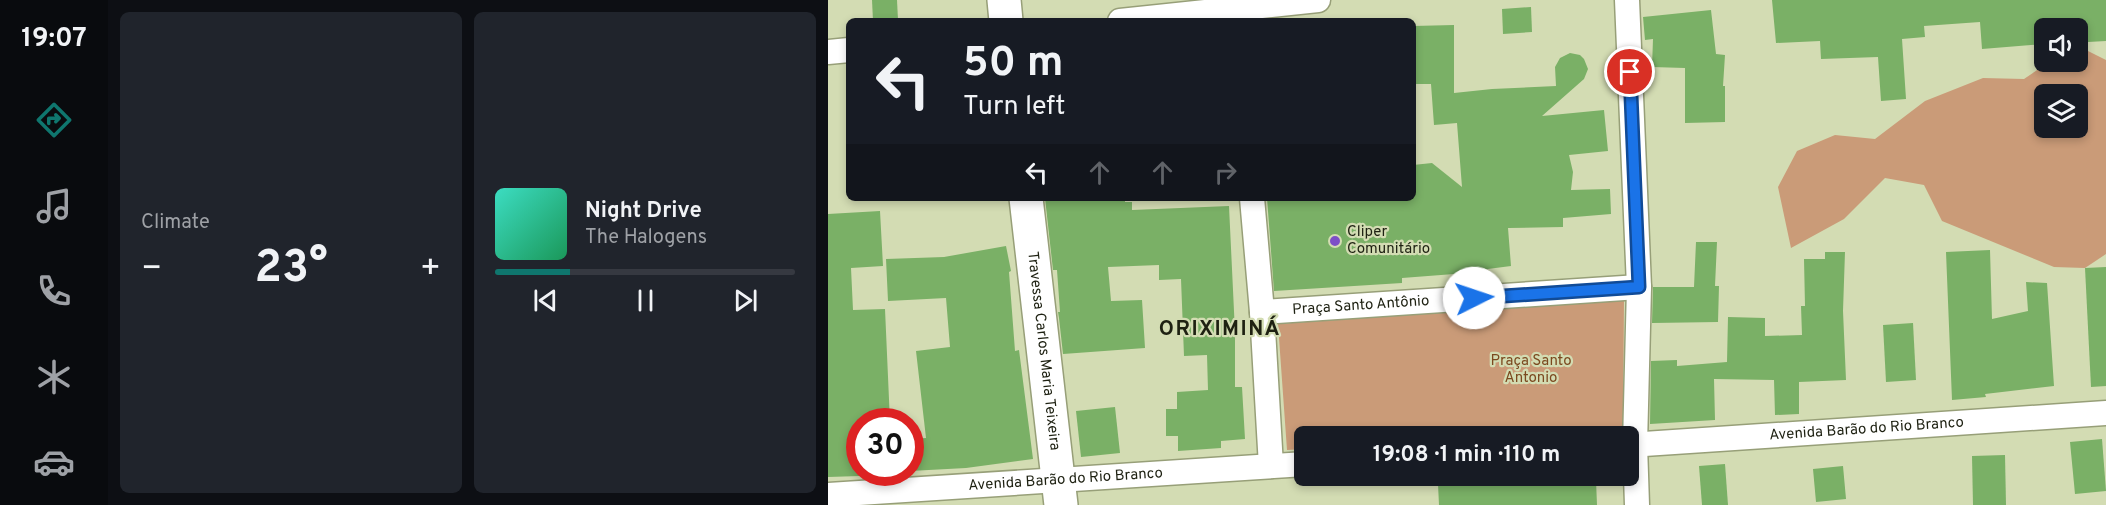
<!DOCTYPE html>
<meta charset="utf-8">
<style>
:root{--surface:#171b24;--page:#20242c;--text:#f1f3f6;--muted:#9ea1a6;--line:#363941;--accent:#0f766e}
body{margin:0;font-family:Overpass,sans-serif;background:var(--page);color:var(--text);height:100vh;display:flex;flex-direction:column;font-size:22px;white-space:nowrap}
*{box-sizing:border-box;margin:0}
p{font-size:20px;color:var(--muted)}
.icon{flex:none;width:33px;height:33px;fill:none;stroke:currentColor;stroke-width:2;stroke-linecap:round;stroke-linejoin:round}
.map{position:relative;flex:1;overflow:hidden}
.panel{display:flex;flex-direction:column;gap:12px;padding:12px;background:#0d0f14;width:720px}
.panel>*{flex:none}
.guide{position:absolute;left:18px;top:18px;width:570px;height:183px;border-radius:9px;box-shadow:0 3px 9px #0003;background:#171b24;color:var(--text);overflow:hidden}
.controls{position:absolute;left:1206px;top:18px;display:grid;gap:12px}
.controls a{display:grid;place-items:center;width:54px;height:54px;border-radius:9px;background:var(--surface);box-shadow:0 3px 9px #0003;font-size:30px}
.speed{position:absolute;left:18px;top:408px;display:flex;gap:12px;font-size:30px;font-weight:700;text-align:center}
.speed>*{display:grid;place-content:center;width:78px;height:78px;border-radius:50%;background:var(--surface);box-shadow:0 3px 9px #0003;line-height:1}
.speed .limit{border:9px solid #d22;background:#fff;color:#111}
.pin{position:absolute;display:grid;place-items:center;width:51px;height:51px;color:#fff;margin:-26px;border:3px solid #fff;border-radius:50%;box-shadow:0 2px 6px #0007}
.me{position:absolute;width:66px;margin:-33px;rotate:86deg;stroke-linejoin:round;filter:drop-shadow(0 0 4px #0008)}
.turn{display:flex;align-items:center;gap:21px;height:126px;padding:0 18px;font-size:27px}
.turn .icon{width:78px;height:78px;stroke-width:2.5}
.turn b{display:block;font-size:42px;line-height:51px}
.lanes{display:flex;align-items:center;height:57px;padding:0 18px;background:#0003;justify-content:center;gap:30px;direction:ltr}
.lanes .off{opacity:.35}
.big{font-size:45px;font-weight:700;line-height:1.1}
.panel .widget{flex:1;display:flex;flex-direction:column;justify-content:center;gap:9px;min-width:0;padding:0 21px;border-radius:9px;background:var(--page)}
.song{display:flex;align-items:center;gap:18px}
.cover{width:72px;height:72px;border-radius:9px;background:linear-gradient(135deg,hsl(170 70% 55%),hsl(150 70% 35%))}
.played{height:6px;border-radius:3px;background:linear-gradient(90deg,var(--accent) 25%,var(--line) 25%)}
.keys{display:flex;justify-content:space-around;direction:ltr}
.heat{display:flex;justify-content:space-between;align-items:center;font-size:33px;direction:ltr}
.panel .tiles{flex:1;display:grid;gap:12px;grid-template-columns:repeat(2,1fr)}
.trip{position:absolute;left:466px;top:426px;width:345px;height:60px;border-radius:9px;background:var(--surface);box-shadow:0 3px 9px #0003;font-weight:700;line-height:60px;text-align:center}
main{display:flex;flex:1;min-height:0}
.tabs{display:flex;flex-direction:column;width:108px;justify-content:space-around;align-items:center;background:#090b0e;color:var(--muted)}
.tabs .icon{width:42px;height:42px}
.tabs .on{color:var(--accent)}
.tabs b{font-size:27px;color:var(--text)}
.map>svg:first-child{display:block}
</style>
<main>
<nav class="tabs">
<b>19:07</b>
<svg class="icon on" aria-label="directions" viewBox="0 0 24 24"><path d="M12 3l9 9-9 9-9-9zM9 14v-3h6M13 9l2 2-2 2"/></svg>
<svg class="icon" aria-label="music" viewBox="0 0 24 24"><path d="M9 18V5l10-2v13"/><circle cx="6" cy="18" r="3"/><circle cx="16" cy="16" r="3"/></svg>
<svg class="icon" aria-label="phone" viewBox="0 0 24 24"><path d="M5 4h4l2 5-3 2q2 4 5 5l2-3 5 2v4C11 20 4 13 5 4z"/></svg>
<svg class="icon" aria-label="climate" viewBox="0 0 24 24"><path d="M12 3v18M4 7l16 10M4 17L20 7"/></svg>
<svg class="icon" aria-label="car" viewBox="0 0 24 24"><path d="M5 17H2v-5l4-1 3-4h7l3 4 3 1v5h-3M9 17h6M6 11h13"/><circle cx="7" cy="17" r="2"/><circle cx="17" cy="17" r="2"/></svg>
</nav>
<section class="panel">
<div class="tiles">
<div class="widget"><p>Climate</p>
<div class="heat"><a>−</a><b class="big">23°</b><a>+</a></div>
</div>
<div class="widget">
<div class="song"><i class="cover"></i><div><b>Night Drive</b><p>The Halogens</p></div></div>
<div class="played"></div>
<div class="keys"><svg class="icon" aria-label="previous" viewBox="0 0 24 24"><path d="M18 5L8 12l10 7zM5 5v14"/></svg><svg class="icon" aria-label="pause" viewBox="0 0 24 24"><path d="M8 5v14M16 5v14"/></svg><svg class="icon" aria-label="next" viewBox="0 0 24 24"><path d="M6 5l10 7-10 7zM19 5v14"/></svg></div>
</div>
</div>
</section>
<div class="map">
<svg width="1278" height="505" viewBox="0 0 1278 505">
<rect width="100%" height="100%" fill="#d3dcb3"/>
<g fill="#ca9b78" fill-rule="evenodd">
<path d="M 1250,46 L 1278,60 L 1278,254 L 1257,268 L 1226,267 L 1114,221 L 1096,185 L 1057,178 L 1016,219 L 963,248 L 950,187 L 969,151 L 1007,135 L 1047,139 L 1097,101 L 1155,78 L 1196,79 L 1221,62 L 1250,62 ZM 1216,94 L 1250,94 L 1250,128 L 1216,128 Z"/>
<polygon points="796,299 795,429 677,436 477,436 477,449 459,450 450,324"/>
</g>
<g fill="#7ab066">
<polygon points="44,0 69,0 70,20 45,21"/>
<polygon points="944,0 1278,0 1278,41 1260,42 1260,28 1216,28 1216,44 1154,49 1152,22 1096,26 1097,37 1074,39 1078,99 1053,101 1050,57 993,59 992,41 948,43"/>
<polygon points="703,7 704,32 675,34 674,9"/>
<polygon points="883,10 888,54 897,55 895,86 897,86 897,122 857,123 857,68 824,67 825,39 817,40 815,17"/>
<polygon points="626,25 626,93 664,89 728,86 727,67 732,58 742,53 752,55 756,59 760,69 756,79 714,116 776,110 780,151 741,155 745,172 743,190 782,189 783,214 735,218 735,227 680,228 683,266 652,270 652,272 574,278 574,283 446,291 439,198 585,198 585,165 604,163 634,187 629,123 606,125 603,84 585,84 585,26"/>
<polygon points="217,198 297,198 297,202 304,202 304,210 401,206 407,332 407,387 414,387 417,439 393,441 393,448 350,451 350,436 338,436 338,409 349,409 349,392 380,390 379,355 356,356 353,279 331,280 331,265 280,267 283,301 314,300 317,348 235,354 231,318 230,312 232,312 229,270 225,270"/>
<polygon points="52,211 55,266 23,268 25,310 57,309 62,422 30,422 32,476 0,477 0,214"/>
<polygon points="868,242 889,242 887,286 891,286 890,322 824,323 825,287 866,287"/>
<polygon points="178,246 183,271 181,272 187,351 191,350 205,459 138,468 82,471 82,439 98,438 88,351 122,347 118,298 60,301 58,259 116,257"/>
<polygon points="1162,250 1164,319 1200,311 1198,282 1219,283 1226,386 1157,394 1158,397 1124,400 1118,252"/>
<polygon points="997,252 1017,252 1015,311 1018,380 971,382 971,414 947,415 946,380 886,379 887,420 822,424 823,361 849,360 849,366 899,362 900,317 937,318 937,336 974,335 973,306 977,306 976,259 997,259"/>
<polygon points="1278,267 1278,386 1263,387 1257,268"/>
<polygon points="1085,323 1088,380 1058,382 1055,325"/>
<polygon points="287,407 292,453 253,457 248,411"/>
<polygon points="1274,439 1278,491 1247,494 1242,442"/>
<polygon points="1177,455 1178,505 1145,505 1144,456"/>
<polygon points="897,464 900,505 874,505 871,466"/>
<polygon points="1015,466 1018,499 988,502 985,469"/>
<polygon points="768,480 769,505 611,505 610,484 662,481 662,483"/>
</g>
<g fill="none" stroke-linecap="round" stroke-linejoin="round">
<defs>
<g id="street">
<polyline points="799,0 811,287 807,445 809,505"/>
<polyline points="292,21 490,0"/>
<polyline points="0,52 21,50"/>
<polyline points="424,198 434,312 443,466"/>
<path id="s1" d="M 434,312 L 811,287"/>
<path id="s2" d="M 801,445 L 1278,413"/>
<path id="s3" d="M 0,495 L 477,464"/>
</g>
<g id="secondary">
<polyline points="176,0 178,21"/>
<path id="s4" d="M 198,198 L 233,505"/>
</g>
</defs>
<use href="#street" stroke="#979f78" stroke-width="27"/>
<use href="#secondary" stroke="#979f78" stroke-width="36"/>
<use href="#street" stroke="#fff" stroke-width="24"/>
<use href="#secondary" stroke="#fff" stroke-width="33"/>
</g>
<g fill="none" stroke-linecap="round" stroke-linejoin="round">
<defs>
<polyline id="route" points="646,298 811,287 802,72"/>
</defs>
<use href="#route" stroke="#114b97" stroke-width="15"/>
<use href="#route" stroke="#1a73e8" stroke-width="10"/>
</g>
<circle fill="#7d4fc7" stroke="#d3dcb3" stroke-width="2" cx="507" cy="241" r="6"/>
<g text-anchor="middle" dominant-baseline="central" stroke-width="4.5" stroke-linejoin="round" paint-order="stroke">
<g font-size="15" fill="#1e2112" stroke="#d3dcb3" text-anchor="start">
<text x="519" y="232">Cliper<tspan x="519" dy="17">Comunitário</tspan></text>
</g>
<g font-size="15" fill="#1e2112" stroke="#d3dcb3">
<text stroke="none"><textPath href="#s1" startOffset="99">Praça Santo Antônio</textPath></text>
<text stroke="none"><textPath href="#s4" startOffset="154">Travessa Carlos Maria Teixeira</textPath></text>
<text stroke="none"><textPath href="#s2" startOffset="238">Avenida Barão do Rio Branco</textPath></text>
<text stroke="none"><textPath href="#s3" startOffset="238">Avenida Barão do Rio Branco</textPath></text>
</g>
<g font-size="15" fill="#7b491f" stroke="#d3dcb3">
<text x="703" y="361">Praça Santo<tspan x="703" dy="17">Antonio</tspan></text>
</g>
<g font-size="21" font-weight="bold" letter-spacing="1.5" fill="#1e2112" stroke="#d3dcb3">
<text x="392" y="329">ORIXIMINÁ</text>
</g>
</g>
</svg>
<div class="controls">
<a><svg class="icon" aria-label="sound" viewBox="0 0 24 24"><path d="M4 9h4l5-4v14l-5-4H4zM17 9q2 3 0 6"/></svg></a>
<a><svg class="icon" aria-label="layers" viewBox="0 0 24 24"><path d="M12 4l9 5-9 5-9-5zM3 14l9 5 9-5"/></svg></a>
</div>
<div class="speed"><div class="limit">30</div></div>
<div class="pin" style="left:802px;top:72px;background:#d93025"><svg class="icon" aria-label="arrive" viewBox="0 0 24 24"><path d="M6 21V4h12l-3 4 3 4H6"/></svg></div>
<svg class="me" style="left:646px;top:298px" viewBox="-20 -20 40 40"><circle r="19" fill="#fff"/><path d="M0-13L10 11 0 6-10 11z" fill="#1a73e8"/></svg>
<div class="trip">19:08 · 1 min · 110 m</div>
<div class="guide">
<div class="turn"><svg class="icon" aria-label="left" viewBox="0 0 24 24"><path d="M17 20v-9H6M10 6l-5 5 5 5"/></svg><div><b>50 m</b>Turn left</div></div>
<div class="lanes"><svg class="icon" aria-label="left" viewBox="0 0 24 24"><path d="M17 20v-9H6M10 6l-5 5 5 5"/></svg><svg class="icon off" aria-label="ahead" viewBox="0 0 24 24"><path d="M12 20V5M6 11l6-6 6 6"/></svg><svg class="icon off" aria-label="ahead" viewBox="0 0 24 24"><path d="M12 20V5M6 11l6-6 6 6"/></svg><svg class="icon off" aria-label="right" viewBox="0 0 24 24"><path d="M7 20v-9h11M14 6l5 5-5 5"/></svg></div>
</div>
</div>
</main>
